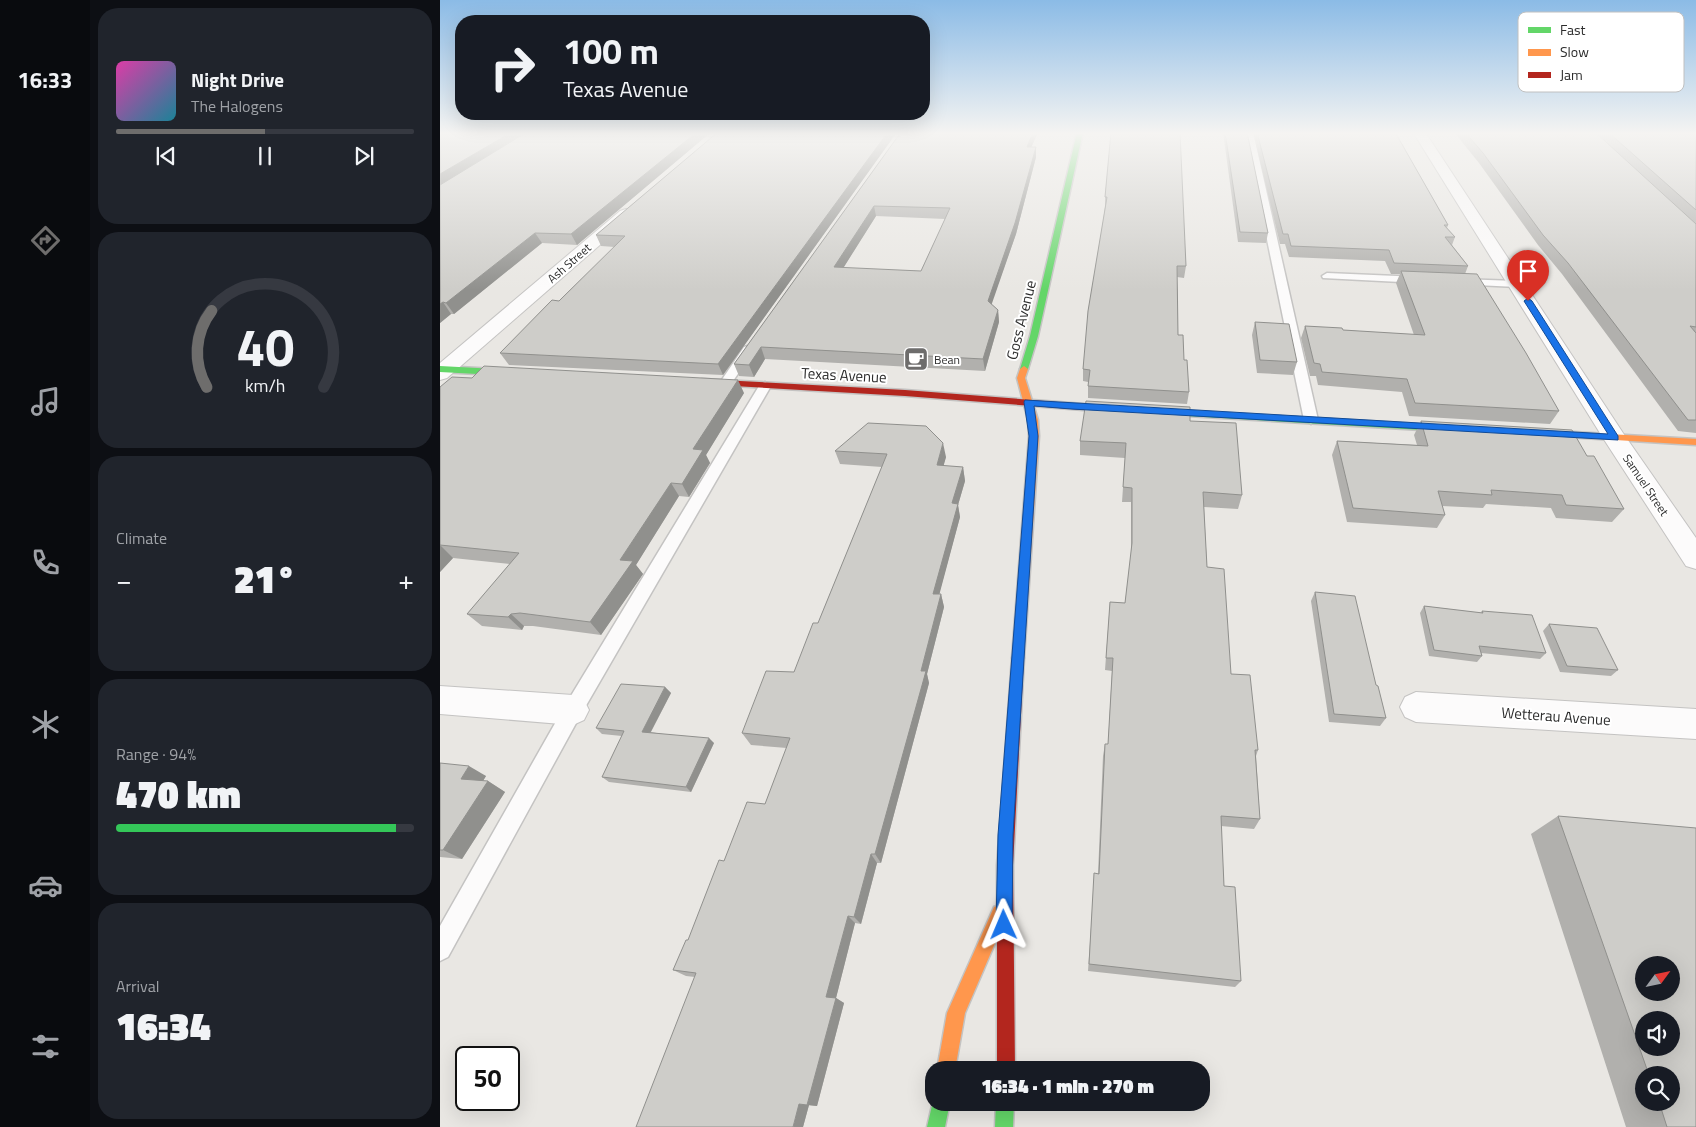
<!DOCTYPE html>
<meta charset="utf-8">
<style>
:root{--surface:#171b24;--page:#20242c;--text:#f1f3f6;--muted:#9ea1a6;--line:#363941;--accent:#6e6d6c}
body{margin:0;font-family:"Titillium Web",sans-serif;background:var(--page);color:var(--text);height:100vh;display:flex;flex-direction:column;font-size:19px;white-space:nowrap}
*{box-sizing:border-box;margin:0}
p{font-size:16px;color:var(--muted)}
.icon{flex:none;width:28px;height:28px;fill:none;stroke:currentColor;stroke-width:2;stroke-linecap:round;stroke-linejoin:round}
.map{position:relative;flex:1;overflow:hidden}
.details{display:flex;flex-direction:column;gap:8px;padding:8px;background:#0d0f14;width:350px}
.details>*{flex:none}
.top-card{position:absolute;left:15px;top:15px;width:475px;height:105px;border-radius:20px;box-shadow:0 5px 20px #0002;background:#171b24;color:var(--text);overflow:hidden}
.needle{width:32px;rotate:57deg}
.tools{position:absolute;left:1195px;top:956px;display:grid;gap:10px}
.tools a{display:grid;place-items:center;width:45px;height:45px;border-radius:50%;background:var(--surface);box-shadow:0 5px 20px #0002;font-size:25px}
.speed{position:absolute;left:15px;top:1046px;display:flex;gap:10px;font-size:25px;font-weight:700;text-align:center}
.speed>*{display:grid;place-content:center;width:65px;height:65px;border-radius:50%;background:var(--surface);box-shadow:0 5px 20px #0002;line-height:1}
.speed .limit{border:2px solid #111;border-radius:8px;background:#fff;color:#111}
.pin{position:absolute;display:grid;place-items:center;width:42px;height:42px;color:#fff;margin:-51px -21px;border-radius:50% 50% 50% 0;rotate:-45deg;box-shadow:0 0 5px #0007}
.pin .icon{rotate:45deg}
.me{position:absolute;width:55px;margin:-28px;rotate:359deg;stroke-linejoin:round;filter:drop-shadow(0 0 4px #0008)}
.turn{display:flex;align-items:center;gap:18px;height:105px;padding:0 25px;font-size:22px}
.turn .icon{width:65px;height:65px;stroke-width:2.5}
.turn b{display:block;font-size:35px;line-height:42px}
.big{font-size:38px;font-weight:800;line-height:1.1}
.details .card{flex:1;display:flex;flex-direction:column;justify-content:center;gap:8px;min-width:0;padding:0 18px;border-radius:20px;background:var(--page)}
.details .dial{align-items:center;gap:0}
.dial svg{height:130px;overflow:visible;fill:none;stroke:var(--line);stroke-width:7;stroke-linecap:round;text-anchor:middle}
.dial text{fill:var(--text);stroke:none}
.song{display:flex;align-items:center;gap:15px}
.cover{width:60px;height:60px;border-radius:8px;background:linear-gradient(135deg,hsl(320 70% 55%),hsl(190 70% 35%))}
.played{height:5px;border-radius:2px;background:linear-gradient(90deg,var(--accent) 50%,var(--line) 50%)}
.keys{display:flex;justify-content:space-around;direction:ltr}
.heat{display:flex;justify-content:space-between;align-items:center;font-size:28px;direction:ltr}
.charge{height:8px;border-radius:4px;background:linear-gradient(90deg,#34c759 94%,var(--line) 0)}
.trip{position:absolute;left:485px;top:1061px;width:285px;height:50px;border-radius:20px;background:var(--surface);box-shadow:0 5px 20px #0002;font-weight:800;line-height:50px;text-align:center}
main{display:flex;flex:1;min-height:0}
.tabs{display:flex;flex-direction:column;width:90px;justify-content:space-around;align-items:center;background:#090b0e;color:var(--muted)}
.tabs .icon{width:35px;height:35px}
.tabs .active{color:var(--accent)}
.tabs b{font-size:22px;color:var(--text)}
.map>svg:first-child{display:block}
</style>
<main>
<nav class="tabs">
<b>16:33</b>
<svg class="icon active" aria-label="directions" viewBox="0 0 24 24"><path d="M12 3l9 9-9 9-9-9zM9 14v-3h6M13 9l2 2-2 2"/></svg>
<svg class="icon" aria-label="music" viewBox="0 0 24 24"><path d="M9 18V5l10-2v13"/><circle cx="6" cy="18" r="3"/><circle cx="16" cy="16" r="3"/></svg>
<svg class="icon" aria-label="phone" viewBox="0 0 24 24"><path d="M5 4h4l2 5-3 2q2 4 5 5l2-3 5 2v4C11 20 4 13 5 4z"/></svg>
<svg class="icon" aria-label="climate" viewBox="0 0 24 24"><path d="M12 3v18M4 7l16 10M4 17L20 7"/></svg>
<svg class="icon" aria-label="car" viewBox="0 0 24 24"><path d="M5 17H2v-5l4-1 3-4h7l3 4 3 1v5h-3M9 17h6M6 11h13"/><circle cx="7" cy="17" r="2"/><circle cx="17" cy="17" r="2"/></svg>
<svg class="icon" aria-label="filters" viewBox="0 0 24 24"><path d="M4 7h16M4 17h16"/><circle cx="9" cy="7" r="2"/><circle cx="15" cy="17" r="2"/></svg>
</nav>
<section class="details">
<div class="card">
<div class="song"><i class="cover"></i><div><b>Night Drive</b><p>The Halogens</p></div></div>
<div class="played"></div>
<div class="keys"><svg class="icon" aria-label="previous" viewBox="0 0 24 24"><path d="M18 5L8 12l10 7zM5 5v14"/></svg><svg class="icon" aria-label="pause" viewBox="0 0 24 24"><path d="M8 5v14M16 5v14"/></svg><svg class="icon" aria-label="next" viewBox="0 0 24 24"><path d="M6 5l10 7-10 7zM19 5v14"/></svg></div>
</div>
<div class="card dial"><svg viewBox="0 0 100 80">
<path d="M14 69A42 42 0 1 1 86 69"/>
<path d="M14 69A42 42 0 0 1 17 22" stroke="#6e6d6c"/>
<text x="50" y="56" font-size="32" font-weight="700">40</text>
<text x="50" y="72" font-size="11">km/h</text>
</svg></div>
<div class="card"><p>Climate</p>
<div class="heat"><a>−</a><b class="big">21°</b><a>+</a></div>
</div>
<div class="card"><p>Range · 94%</p><b class="big">470 km</b><div class="charge"></div></div>
<div class="card"><p>Arrival</p><b class="big">16:34</b></div>
</section>
<div class="map">
<svg width="1256" height="1127" viewBox="0 0 1256 1127">
<rect width="100%" height="100%" fill="#e9e7e3"/>
<g fill="none" stroke-linecap="round" stroke-linejoin="round">
<defs>
<g id="lane">
<polygon points="805,132 813,132 878,420 871,424 864,420"/>
<polygon points="887,273 980,277 985,280 980,283 883,278 882,276"/>
<polygon points="1019,279 1077,281 1082,284 1077,287 1015,284 1014,282 1015,280"/>
<polygon points="308,346 314,350 289,387 285,388 281,387 279,384 304,347"/>
<polygon points="325,382 331,386 140,716 8,957 0,961 0,926 126,704 319,386"/>
</g>
<g id="street">
<polygon points="973,132 985,132 1183,433 1256,538 1256,569 1246,566 1163,438"/>
<polygon points="186,209 192,211 194,214 192,217 7,378 0,380 0,363 180,211"/>
<polygon points="0,686 133,695 144,700 149,710 144,720 133,725 0,714"/>
<polygon points="976,692 1256,709 1256,739 976,722 965,717 960,707 965,697"/>
</g>
<g id="fast">
<polygon points="637,132 643,132 598,336 588,369 584,372 580,369 590,336"/>
<polygon points="0,366 77,370 81,373 77,376 0,372"/>
<polygon points="682,407 1015,426 1020,429 1015,432 679,412 679,408"/>
<polygon points="494,1097 494,1102 510,1102 505,1127 487,1127"/>
<polygon points="556,1102 574,1102 573,1127 555,1127"/>
</g>
<g id="slow">
<polygon points="584,366 588,369 585,378 598,420 599,436 584,658 582,662 578,663 574,662 572,658 589,436 588,420 577,378 580,369"/>
<polygon points="1098,430 1256,439 1256,445 1095,435 1095,431"/>
<polygon points="560,905 566,907 568,913 525,1013 515,1070 497,1070 507,1013 554,907"/>
</g>
<g id="jam">
<polygon points="262,379 465,390 682,407 687,410 682,413 465,396 259,384 259,380"/>
<polygon points="578,653 582,654 584,658 573,865 575,1070 557,1070 557,865 572,658 574,654"/>
</g>
</defs>
<use href="#lane" stroke="#c4c3c2" stroke-width="3"/>
<use href="#street" stroke="#c4c3c2" stroke-width="2"/>
<use href="#fast" stroke="#c4c3c2" stroke-width="3"/>
<use href="#slow" stroke="#c4c3c2" stroke-width="3"/>
<use href="#jam" stroke="#c4c3c2" stroke-width="3"/>
<use href="#lane" fill="#fcfbfb" fill-rule="evenodd"/>
<use href="#street" fill="#fcfbfb" fill-rule="evenodd"/>
<use href="#fast" fill="#63d668" fill-rule="evenodd"/>
<use href="#slow" fill="#ff974d" fill-rule="evenodd"/>
<use href="#jam" fill="#b3261e" fill-rule="evenodd"/>
</g>
<g fill="#b1b0ad" fill-rule="evenodd">
<polygon points="0,132 271,132 137,245 102,243 14,314 11,314 0,323"/>
<polygon points="278,132 457,132 283,375 69,365 60,353 119,301 175,247 161,246 156,235"/>
<path d="M 461,132 L 598,132 L 591,147 L 596,157 L 576,234 L 551,304 L 558,310 L 559,322 L 545,371 L 325,359 L 314,377 L 299,376 L 294,364 ZM 436,216 L 505,219 L 481,271 L 403,268 Z"/>
<polygon points="671,132 746,266 744,278 737,277 738,335 744,360 749,392 747,404 648,398 648,382 643,381 643,369 665,207 665,197"/>
<polygon points="783,132 807,132 828,233 826,243 798,242"/>
<polygon points="813,132 955,132 1008,225 1007,228 1015,237 1012,245 1028,266 1025,274 1119,411 1110,424 969,416 962,392 878,385 876,376 870,376 861,338 865,326 903,330 974,335 956,283 960,274 951,274 945,261 849,257 845,244 840,244"/>
<polygon points="1014,132 1256,132 1256,433 1238,431 1122,274 1098,245 1039,163"/>
<polygon points="815,322 857,362 853,375 817,373 812,335"/>
<polygon points="0,387 304,393 266,455 270,463 249,497 239,496 196,565 203,574 161,635 93,626 84,626 82,630 42,626 27,614 70,564 13,558 0,572"/>
<polygon points="750,421 802,495 798,509 764,507 767,567 791,674 818,750 816,756 820,819 814,829 781,826 784,886 801,981 795,987 648,971 654,882 658,874 663,756 665,744 668,744 672,671 665,670 670,602 685,603 691,556 691,502 682,502 685,458 640,455 640,441"/>
<polygon points="981,421 1147,456 1184,509 1172,522 1116,518 1111,508 1046,504 1043,508 1002,506 1005,515 997,528 907,522 892,455 897,441 977,445 974,435"/>
<polygon points="395,451 506,457 503,466 523,467 525,481 518,505 520,517 499,594 501,594 504,607 487,674 489,683 441,863 437,863 421,924 415,923 396,998 404,1003 377,1106 369,1105 363,1127 255,977 246,976 233,970 248,940 284,861 325,804 347,748 311,745 302,733 354,672 378,623 442,467 400,464"/>
<polygon points="875,592 946,718 940,726 889,722 871,601"/>
<polygon points="984,606 1041,613 1042,611 1106,653 1100,659 1041,653 1042,656 1037,662 989,656 980,613"/>
<polygon points="1109,624 1178,670 1171,676 1120,672 1103,631"/>
<polygon points="225,687 231,693 211,732 274,743 251,792 169,782 162,777 182,736 162,734 156,728"/>
<polygon points="0,763 46,776 43,781 48,781 65,792 22,859 0,857"/>
<path d="M 1118,816 L 1256,1127 L 1186,1127 L 1091,834 ZM 1204,1075 L 1231,1075 L 1231,1102 L 1204,1102 Z"/>
</g>
<g fill="#90908d">
<polygon points="72,132 93,132 0,188 0,174"/>
<polygon points="257,132 271,132 137,245 131,234"/>
<polygon points="448,132 457,132 283,375 278,364"/>
<polygon points="593,132 598,132 587,157 587,147"/>
<polygon points="596,147 596,157 576,234 549,312 548,301"/>
<polygon points="434,206 436,216 397,278 394,267"/>
<polygon points="95,233 102,243 14,314 6,303"/>
<polygon points="3,302 11,314 0,323 0,304"/>
<polygon points="558,310 559,322 545,371 543,359"/>
<polygon points="321,347 325,359 314,377 309,365"/>
<polygon points="298,380 304,393 266,455 270,463 249,497 242,484 253,449"/>
<polygon points="503,443 506,457 500,479 497,465"/>
<polygon points="523,467 525,481 518,505 520,517 496,607 493,594 512,503"/>
<polygon points="231,483 239,496 196,565 203,574 161,635 150,622 180,560"/>
<polygon points="0,545 13,558 0,572"/>
<polygon points="501,594 504,607 487,674 489,683 441,863 435,854 481,671"/>
<polygon points="71,614 84,626 82,630 68,617"/>
<polygon points="225,687 231,693 208,737 202,732"/>
<polygon points="269,738 274,743 251,792 246,787"/>
<polygon points="29,766 46,776 38,789 21,779"/>
<polygon points="48,781 65,792 22,859 3,850"/>
<polygon points="431,854 437,863 421,924 414,917"/>
<polygon points="408,916 415,923 395,1002 386,997"/>
<polygon points="396,998 404,1003 377,1106 367,1105"/>
<polygon points="359,1104 369,1105 363,1127 353,1127"/>
</g>
<g fill="#cecdc9" stroke="#90908d" fill-rule="evenodd">
<polygon points="0,132 72,132 0,174"/>
<polygon points="87,132 257,132 131,234 95,233 6,303 3,302 0,304 0,185"/>
<polygon points="278,132 448,132 278,364 60,353 112,300 119,301 185,236 156,235"/>
<path d="M 461,132 L 593,132 L 587,147 L 596,147 L 575,223 L 548,301 L 558,310 L 543,359 L 321,347 L 309,365 L 294,364 ZM 434,206 L 510,208 L 481,271 L 394,267 Z"/>
<polygon points="671,132 740,132 746,266 737,266 738,335 743,335 744,360 747,360 749,392 648,386 650,370 643,369 648,311 667,197 665,197"/>
<polygon points="785,132 807,132 828,233 800,232"/>
<polygon points="817,132 955,132 1008,225 1004,225 1015,237 1005,237 1028,266 954,263 949,250 851,246 848,234 843,234"/>
<polygon points="1025,132 1155,132 1256,224 1256,327 1250,326 1256,333 1256,420 1248,420 1128,263 1103,235 1043,153"/>
<polygon points="1168,132 1256,132 1256,210"/>
<polygon points="961,271 1037,274 1086,353 1119,411 975,403 967,379 882,372 880,364 874,363 865,326 902,328 903,330 985,335"/>
<polygon points="815,322 849,324 857,362 820,360"/>
<polygon points="44,366 298,380 253,449 263,450 242,484 231,483 180,560 193,561 150,622 80,613 71,614 68,617 27,614 79,553 0,545 0,387 12,377 32,378"/>
<polygon points="646,401 750,407 750,421 796,423 802,495 763,492 767,567 784,569 791,674 810,675 818,750 815,750 820,819 781,816 784,886 795,887 801,981 649,964 654,873 659,874 665,744 668,744 673,658 666,658 670,602 685,603 692,543 692,488 683,487 686,443 640,441"/>
<polygon points="981,421 1132,430 1147,456 1154,456 1184,509 1126,505 1122,495 1051,490 1052,495 998,491 1005,515 913,508 897,441 988,446"/>
<polygon points="428,423 486,426 503,443 497,465 523,467 512,503 518,504 493,594 501,594 481,671 486,671 435,854 431,854 414,917 408,916 386,997 396,998 367,1105 359,1104 353,1127 196,1127 256,973 233,970 246,940 248,940 279,860 284,861 307,802 325,804 350,738 302,733 326,671 354,672 373,623 378,623 447,454 395,451"/>
<polygon points="875,592 915,596 936,685 938,686 946,718 894,714"/>
<polygon points="984,606 1043,613 1042,611 1092,615 1106,653 1039,646 1042,656 994,650"/>
<polygon points="1109,624 1157,628 1178,670 1127,666"/>
<polygon points="181,684 225,687 202,732 269,738 246,787 162,777 184,731 156,728"/>
<polygon points="0,763 29,766 21,779 48,781 3,850 0,850"/>
<path d="M 1118,816 L 1256,828 L 1256,1127 L 1227,1127 L 1219,1102 L 1231,1102 L 1231,1075 L 1209,1075 ZM 1204,965 L 1231,965 L 1231,992 L 1204,992 ZM 1204,1020 L 1231,1020 L 1231,1048 L 1204,1048 Z"/>
</g>
<linearGradient id="sky" x2="0" y2="1"><stop stop-color="#8bbbe6"/><stop offset="0.46" stop-color="#f5f4f2"/><stop offset="1" stop-color="#f5f4f2" stop-opacity="0"/></linearGradient>
<rect width="1256" height="290" fill="url(#sky)"/>
<polygon fill="#1a73e8" stroke="#114b97" points="1088,298 1092,301 1178,436 1178,440 631,409 594,406 598,436 573,835 572,925 570,931 564,933 558,931 556,925 558,835 589,436 584,402 585,400 1168,434 1084,301"/>
<defs>
<symbol id="cafe-square" viewBox="-11 -11 22 22"><rect x="-9" y="-9" width="18" height="18" rx="4" fill="#6e6d6c" stroke="#fff"/><path d="M-5.5-4.5H6V0H3Q3 3.5 0 3.5H-2.5Q-5.5 3.5-5.5 0ZM3-3.2v2h1.7v-2ZM-6 4.5H4V6H-6Z" fill="#fff"/></symbol>
</defs>
<g fill-rule="evenodd">
<use href="#cafe-square" x="462" y="345" width="28" height="28"/>
</g>
<g text-anchor="middle" dominant-baseline="central" stroke-width="4" stroke-linejoin="round" paint-order="stroke">
<g font-size="12" fill="#2c2c2c" stroke="#fff">
<text transform="translate(129 263) rotate(-41)">Ash Street</text>
<text transform="translate(1206 485) rotate(56)">Samuel Street</text>
</g>
<g font-size="12" fill="#2c2c2c" stroke="#fff" text-anchor="start">
<text x="494" y="359">Bean</text>
</g>
<g font-size="15" fill="#2c2c2c" stroke="#fff">
<text transform="translate(581 320) rotate(-76)">Goss Avenue</text>
<text transform="translate(404 375) rotate(3)">Texas Avenue</text>
<text transform="translate(1116 716) rotate(4)">Wetterau Avenue</text>
</g>
</g>
<rect x="1078" y="12" width="166" height="80" rx="8" fill="#fff" stroke="#c0c0c0" stroke-width="1"/>
<rect x="1088" y="27" width="23" height="6" fill="#63d668"/>
<rect x="1088" y="49" width="23" height="7" fill="#ff974d"/>
<rect x="1088" y="72" width="23" height="6" fill="#b3261e"/>
<g font-size="14" fill="#2c2c2c">
<text x="1120" y="35">Fast</text>
<text x="1120" y="57">Slow</text>
<text x="1120" y="80">Jam</text>
</g>
</svg>
<div class="tools">
<a><svg class="needle" viewBox="-14 -14 28 28"><path d="M0-13l5 13h-10z" fill="#e53935"/><path d="M0 13l5-13h-10z" fill="#9ea1a6"/></svg></a>
<a><svg class="icon" aria-label="sound" viewBox="0 0 24 24"><path d="M4 9h4l5-4v14l-5-4H4zM17 9q2 3 0 6"/></svg></a>
<a><svg class="icon" aria-label="search" viewBox="0 0 24 24"><circle cx="10" cy="10" r="6"/><path d="M15 15l6 6"/></svg></a>
</div>
<div class="speed"><div class="limit">50</div></div>
<div class="pin" style="left:1088px;top:301px;background:#d93025"><svg class="icon" aria-label="arrive" viewBox="0 0 24 24"><path d="M6 21V4h12l-3 4 3 4H6"/></svg></div>
<svg class="me" style="left:564px;top:925px" viewBox="-20 -20 40 40"><path d="M0-17L14 15 0 8-14 15z" fill="#1a73e8" stroke="#fff" stroke-width="4"/></svg>
<div class="trip">16:34 · 1 min · 270 m</div>
<div class="top-card">
<div class="turn"><svg class="icon" aria-label="right" viewBox="0 0 24 24"><path d="M7 20v-9h11M14 6l5 5-5 5"/></svg><div><b>100 m</b>Texas Avenue</div></div>
</div>
</div>
</main>
